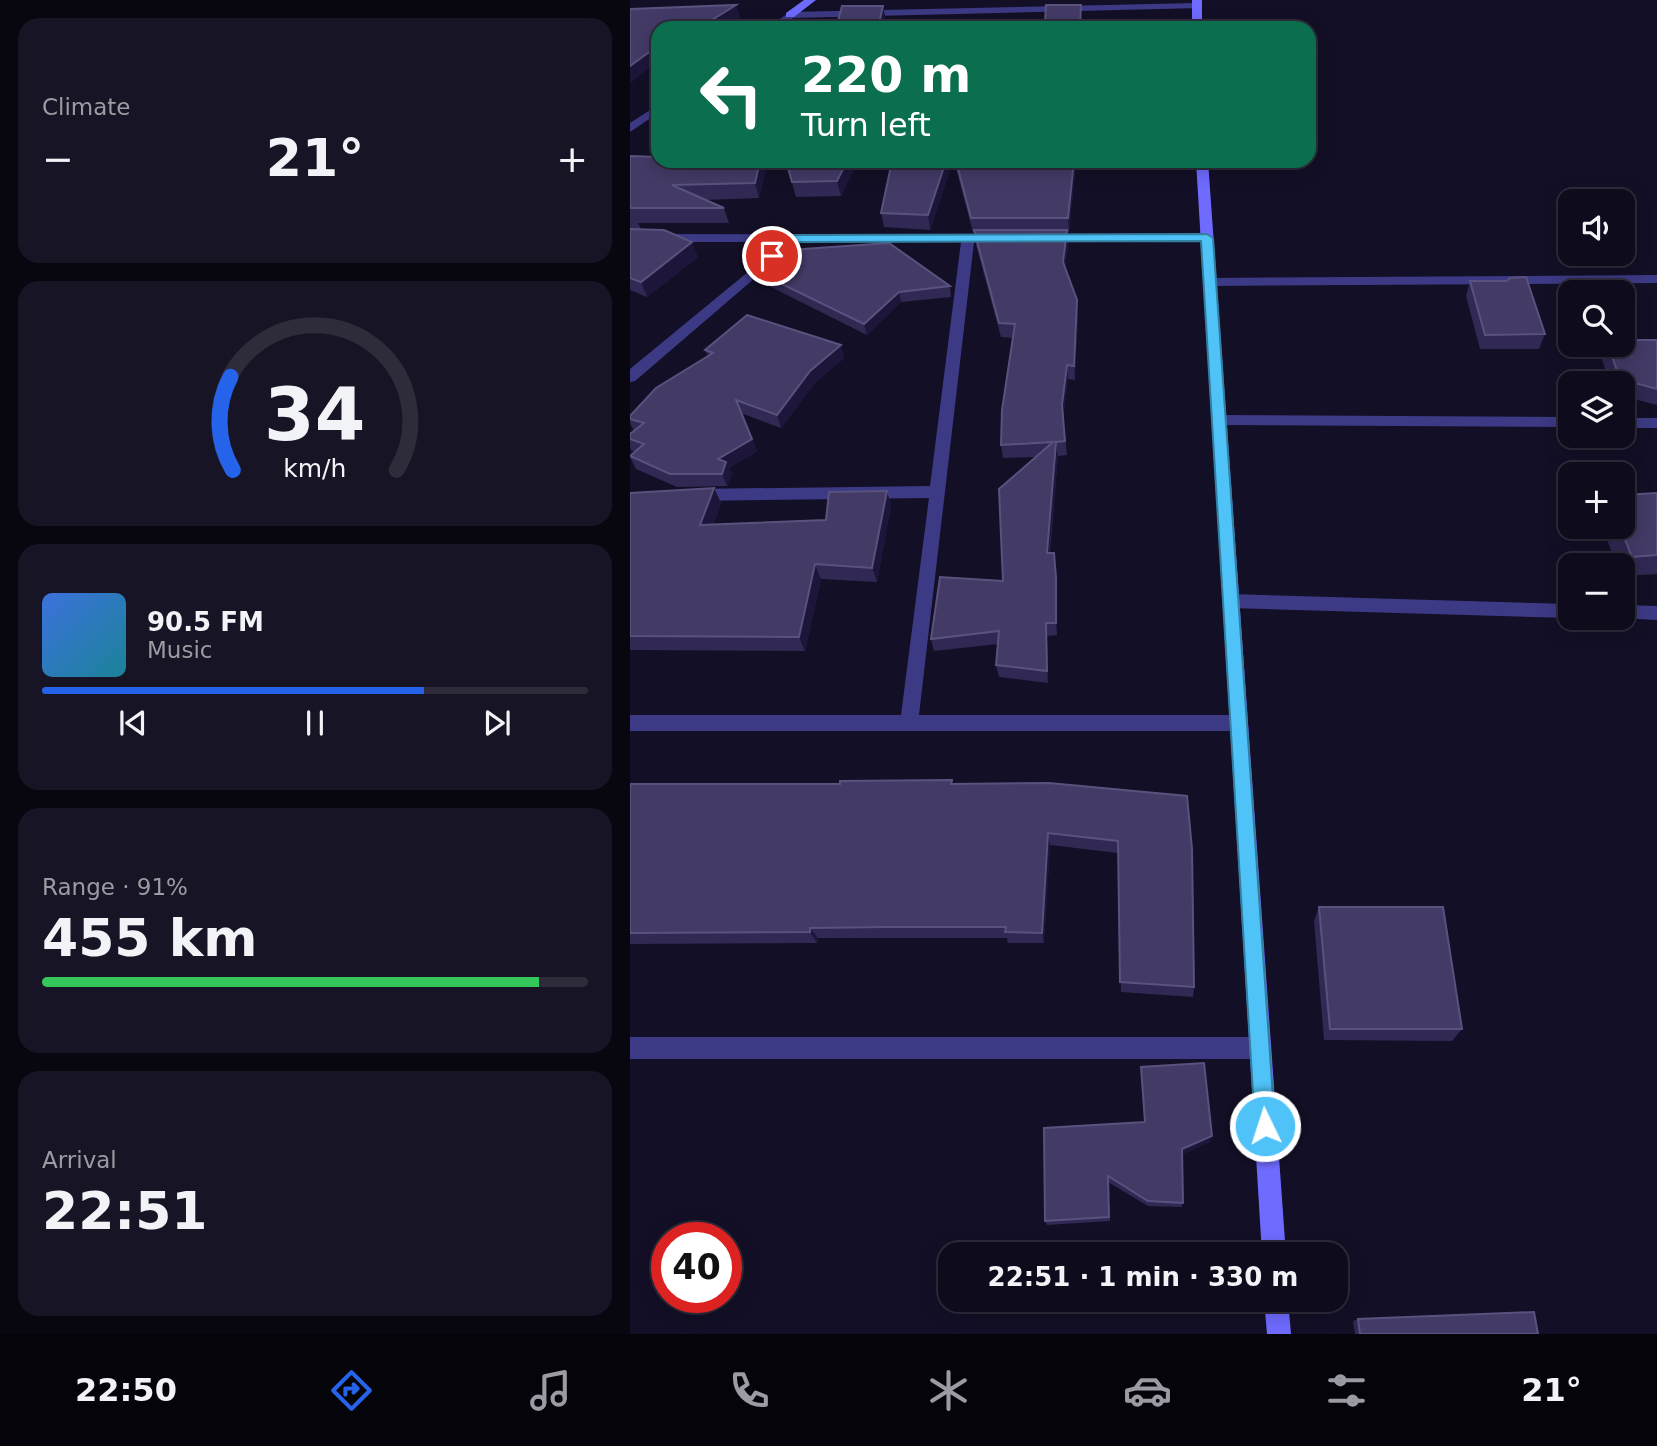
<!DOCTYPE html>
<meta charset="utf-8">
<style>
:root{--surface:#0e0b1c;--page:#171425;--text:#f1f3f6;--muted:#9b9ba3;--line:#2e2b3b;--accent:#2563eb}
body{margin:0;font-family:"DejaVu Sans",sans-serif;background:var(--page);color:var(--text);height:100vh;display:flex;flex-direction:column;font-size:26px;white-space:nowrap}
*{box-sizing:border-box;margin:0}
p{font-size:23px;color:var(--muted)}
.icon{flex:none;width:38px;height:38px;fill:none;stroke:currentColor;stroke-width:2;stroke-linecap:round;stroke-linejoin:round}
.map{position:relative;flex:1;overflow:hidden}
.details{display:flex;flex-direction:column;gap:18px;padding:18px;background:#08060f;width:630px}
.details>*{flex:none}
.top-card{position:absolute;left:21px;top:21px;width:665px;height:147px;border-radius:21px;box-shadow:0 4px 18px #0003,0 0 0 2px var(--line);background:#0b6e4f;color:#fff;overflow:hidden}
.controls{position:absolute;left:928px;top:189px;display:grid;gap:14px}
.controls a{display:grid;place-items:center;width:77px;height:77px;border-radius:14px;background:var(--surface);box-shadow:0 4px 18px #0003,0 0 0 2px var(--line);font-size:35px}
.speed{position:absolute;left:21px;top:1222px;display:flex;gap:14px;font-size:35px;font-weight:700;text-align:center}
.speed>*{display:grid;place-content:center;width:91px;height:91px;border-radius:50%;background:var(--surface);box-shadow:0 4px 18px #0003,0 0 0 2px var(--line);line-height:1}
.speed .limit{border:10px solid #d22;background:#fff;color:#111}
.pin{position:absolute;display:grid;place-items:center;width:60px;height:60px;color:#fff;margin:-30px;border:4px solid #fff;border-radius:50%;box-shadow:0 2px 7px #0007}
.me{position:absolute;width:77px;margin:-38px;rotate:356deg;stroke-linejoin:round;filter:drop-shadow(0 0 5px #0008)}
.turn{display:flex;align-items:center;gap:24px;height:147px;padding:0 35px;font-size:32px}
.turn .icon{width:91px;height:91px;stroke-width:2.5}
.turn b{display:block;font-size:49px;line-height:60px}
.big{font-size:52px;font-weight:700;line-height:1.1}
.details .widget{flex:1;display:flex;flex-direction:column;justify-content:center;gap:10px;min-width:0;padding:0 24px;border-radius:21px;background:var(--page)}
.details .dial{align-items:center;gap:0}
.dial svg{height:182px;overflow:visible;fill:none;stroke:var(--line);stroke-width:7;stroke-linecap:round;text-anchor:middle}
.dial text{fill:var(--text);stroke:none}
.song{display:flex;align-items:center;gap:21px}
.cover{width:84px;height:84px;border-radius:10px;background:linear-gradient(135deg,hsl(220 70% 55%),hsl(190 70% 35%))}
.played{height:7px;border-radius:4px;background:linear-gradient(90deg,var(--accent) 70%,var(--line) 70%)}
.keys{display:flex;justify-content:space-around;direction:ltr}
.heat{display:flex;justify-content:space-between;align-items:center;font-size:38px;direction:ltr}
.charge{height:10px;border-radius:5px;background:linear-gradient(90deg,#34c759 91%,var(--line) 0)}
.trip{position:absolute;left:308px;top:1242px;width:410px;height:70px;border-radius:21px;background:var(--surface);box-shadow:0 4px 18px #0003,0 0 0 2px var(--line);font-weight:700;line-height:70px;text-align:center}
.menu{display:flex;height:112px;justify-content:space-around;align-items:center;background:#06040b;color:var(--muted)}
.menu .icon{width:49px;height:49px}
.menu .on{color:var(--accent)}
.menu b{font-size:32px;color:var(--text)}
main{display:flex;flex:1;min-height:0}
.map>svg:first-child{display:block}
</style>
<main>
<section class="details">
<div class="widget"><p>Climate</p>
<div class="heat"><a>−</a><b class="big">21°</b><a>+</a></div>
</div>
<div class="widget dial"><svg viewBox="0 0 100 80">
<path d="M14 69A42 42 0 1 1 86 69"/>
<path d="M14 69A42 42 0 0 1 13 28" stroke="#2563eb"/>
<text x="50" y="56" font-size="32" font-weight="700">34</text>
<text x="50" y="72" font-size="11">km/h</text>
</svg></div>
<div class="widget">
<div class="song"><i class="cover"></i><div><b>90.5 FM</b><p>Music</p></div></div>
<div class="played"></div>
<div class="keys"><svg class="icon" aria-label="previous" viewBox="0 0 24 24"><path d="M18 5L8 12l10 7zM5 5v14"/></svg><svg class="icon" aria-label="pause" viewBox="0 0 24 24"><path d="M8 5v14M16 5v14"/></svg><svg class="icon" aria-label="next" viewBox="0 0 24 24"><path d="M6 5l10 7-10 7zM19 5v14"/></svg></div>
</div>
<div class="widget"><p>Range · 91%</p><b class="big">455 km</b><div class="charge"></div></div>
<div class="widget"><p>Arrival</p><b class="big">22:51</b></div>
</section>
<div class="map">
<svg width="1027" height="1334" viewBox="0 0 1027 1334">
<rect width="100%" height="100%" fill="#130f26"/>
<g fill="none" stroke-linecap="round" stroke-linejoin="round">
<g fill="#3d3a85" fill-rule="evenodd">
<polygon points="567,3 571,4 571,8 163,18 149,28 137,28 160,12"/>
<polygon points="28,105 28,113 0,132 0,123"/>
<polygon points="0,234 372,235 372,241 344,242 289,715 609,715 615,718 618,723 615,728 609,731 0,731 0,715 271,715 299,498 63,501 55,495 63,489 300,486 331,242 0,242"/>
<polygon points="413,234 577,234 584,238 577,242 408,241 408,235"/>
<polygon points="141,253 148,257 146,260 5,381 0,382 0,369"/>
<polygon points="1027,275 1027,283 580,286 573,282 580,278"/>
<polygon points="589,415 940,417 940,427 589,425 582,420"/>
<rect x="992" y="418" width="35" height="10"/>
<polygon points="601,594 940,604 940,618 601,608 595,606 593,601 595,596"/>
<polygon points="992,605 1027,606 1027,620 989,618 992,618"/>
<polygon points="0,1037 630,1037 638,1040 641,1048 638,1056 630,1059 0,1059"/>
</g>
<g fill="#6f6bff" fill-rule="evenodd">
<polygon points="174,0 186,0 164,17 156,17 156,13"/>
<rect x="562" y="0" width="10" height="28"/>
<polygon points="566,161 578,161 656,1255 632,1255"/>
<polygon points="634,1300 658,1300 661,1334 637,1334"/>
</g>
</g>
<g fill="#312854">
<polygon points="106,5 110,18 94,28 28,28 28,64 26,63 0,9"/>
<polygon points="0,156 138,161 129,198 75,200 94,208 99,223 8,223 11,229 68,257 17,297 0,290"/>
<polygon points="156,161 228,161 211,196 166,197"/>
<polygon points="323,161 300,230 254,227 251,213"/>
<polygon points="324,161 444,161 445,173 439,232 437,232 438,245 435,267 447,300 448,314 445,380 438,379 433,418 437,455 428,456 420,553 426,566 427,591 427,635 417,636 418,683 369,677 366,665 368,644 304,651 301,639 373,581 406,457 373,458 371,445 383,338 371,337 346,245 345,232 343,232"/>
<polygon points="123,270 320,286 321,297 271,302 237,335 127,280"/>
<polygon points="840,281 915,334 909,349 850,349 836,296"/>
<polygon points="1027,340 1027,405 992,396 992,383 980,383 970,354 974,345 992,345"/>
<polygon points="211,345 214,358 184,384 151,428 111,413 127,451 99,468 102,474 97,486 47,487 6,469 0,457 0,456 5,452 1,450 0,448 0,434 4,431 0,423 0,416 78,356 75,350"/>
<polygon points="84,488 91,503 83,525 196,520 257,491 261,506 247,582 191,579 175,651 0,650 0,493"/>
<polygon points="1027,493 1027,574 992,576 992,565 987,565 972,527 992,527"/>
<polygon points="322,780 323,784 557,796 564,987 563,997 491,992 488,853 420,845 414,943 378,943 377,938 188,938 187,943 0,944 0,784 210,784"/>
<polygon points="689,907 832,1029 822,1041 694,1040 684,921"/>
<polygon points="414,1128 580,1142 552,1154 552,1207 518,1206 478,1182 480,1221 417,1225 415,1221"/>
<polygon points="728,1319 908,1334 725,1334 723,1321"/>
</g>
<g fill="#1d163a">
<polygon points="106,5 110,18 94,28 69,28"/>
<polygon points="253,6 256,20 254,28 249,24"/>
<polygon points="22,50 26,63 0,83 0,66"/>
<polygon points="130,161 138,161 129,198 125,183"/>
<polygon points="217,161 228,161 211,196 207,181"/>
<polygon points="316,161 323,161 300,230 298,215"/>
<polygon points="444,161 445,173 439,232 438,218"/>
<polygon points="437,230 438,245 434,276 433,262"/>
<polygon points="62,242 68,257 17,297 11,282"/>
<polygon points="269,292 271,302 237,335 234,324"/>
<polygon points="447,300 448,314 445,380 444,366"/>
<polygon points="211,345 214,358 184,384 151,428 147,415 180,371"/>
<polygon points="437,365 438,379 433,419 432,405"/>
<polygon points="122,439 127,451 99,468 102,474 97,486 92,474 88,459"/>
<polygon points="426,442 428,456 418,566 417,553"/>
<polygon points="84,488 91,503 77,540 70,525"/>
<polygon points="257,491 261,506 247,582 242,568"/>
<polygon points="424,553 427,591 427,635 426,623"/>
<polygon points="185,564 191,579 175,651 169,637"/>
<polygon points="416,623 417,636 418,683 417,671"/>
<polygon points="418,833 420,845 414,943 412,933"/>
<polygon points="180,928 188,938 187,943 180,932"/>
<polygon points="582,1136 580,1142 551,1155 552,1149"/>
</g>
<g fill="#433a66" stroke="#5a527e" stroke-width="2">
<polygon points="106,5 69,28 28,28 28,52 22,50 0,66 0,9"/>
<polygon points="416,5 451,5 450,28 292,28 293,24 415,22"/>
<polygon points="212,6 253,6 249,24 285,24 282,28 206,28"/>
<polygon points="0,156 28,157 28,161 130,161 125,183 42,185 94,208 0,208"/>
<polygon points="156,161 217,161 207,181 162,182"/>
<polygon points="262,161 316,161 298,215 251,213"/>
<polygon points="326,161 444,161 438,218 341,218"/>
<polygon points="0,229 34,230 62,242 11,282 0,278"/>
<polygon points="344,230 437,230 433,262 447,300 444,366 437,365 432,405 435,441 426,442 417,553 424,553 426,578 426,623 416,623 417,671 366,665 369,631 301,639 310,577 373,581 369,489 423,442 371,445 372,410 385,324 369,323"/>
<polygon points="259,243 320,286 269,292 234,324 123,270 145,251"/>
<polygon points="896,277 915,334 855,335 840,281 877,281 880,278"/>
<polygon points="117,315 211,345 180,371 147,415 106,400 122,439 88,459 96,462 92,474 40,474 0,456 14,444 0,439 0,434 14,423 0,419 0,416 26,388 83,353 75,350"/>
<polygon points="992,340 1027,340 1027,389 990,379 978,345 992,345"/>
<polygon points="84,488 70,525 196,520 199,492 257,491 242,568 185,564 169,637 0,636 0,493"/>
<polygon points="1027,493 1027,555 1002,557 990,527 992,527 992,495"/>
<polygon points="322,780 321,784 419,783 557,796 562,849 564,987 490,982 488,841 418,833 412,933 375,932 376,927 258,927 180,928 180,932 0,933 0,784 210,784 210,781"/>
<polygon points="689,907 813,907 832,1029 700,1029"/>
<polygon points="574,1063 582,1136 552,1149 553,1203 518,1201 478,1176 479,1217 415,1221 414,1128 515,1122 511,1067"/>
<polygon points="904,1312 908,1334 730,1334 728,1319"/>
</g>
<polygon fill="#4fc3f7" stroke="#337fa1" stroke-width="2" points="577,234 583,238 645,1126 642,1133 635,1136 628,1133 625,1126 571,241 166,242 147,259 138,259 136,256 163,235"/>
</svg>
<div class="controls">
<a><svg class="icon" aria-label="sound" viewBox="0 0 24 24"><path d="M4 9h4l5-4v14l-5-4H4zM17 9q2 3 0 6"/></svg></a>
<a><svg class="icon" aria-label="search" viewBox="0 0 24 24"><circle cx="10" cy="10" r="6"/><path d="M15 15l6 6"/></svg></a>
<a><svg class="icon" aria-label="layers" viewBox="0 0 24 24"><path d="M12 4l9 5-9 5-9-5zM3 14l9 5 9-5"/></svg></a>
<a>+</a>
<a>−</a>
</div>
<div class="speed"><div class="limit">40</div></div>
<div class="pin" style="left:142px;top:256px;background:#d93025"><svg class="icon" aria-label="arrive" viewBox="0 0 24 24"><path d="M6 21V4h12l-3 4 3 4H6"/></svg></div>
<svg class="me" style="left:635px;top:1126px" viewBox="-20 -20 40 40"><circle r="17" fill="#4fc3f7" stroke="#fff" stroke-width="3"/><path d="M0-11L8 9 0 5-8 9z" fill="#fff"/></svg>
<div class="trip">22:51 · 1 min · 330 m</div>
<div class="top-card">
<div class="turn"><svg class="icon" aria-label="left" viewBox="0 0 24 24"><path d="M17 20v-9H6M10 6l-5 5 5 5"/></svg><div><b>220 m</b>Turn left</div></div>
</div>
</div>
</main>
<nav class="menu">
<b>22:50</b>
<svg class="icon on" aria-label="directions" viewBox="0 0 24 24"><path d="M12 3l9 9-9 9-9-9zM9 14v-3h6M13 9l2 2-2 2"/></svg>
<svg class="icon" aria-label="music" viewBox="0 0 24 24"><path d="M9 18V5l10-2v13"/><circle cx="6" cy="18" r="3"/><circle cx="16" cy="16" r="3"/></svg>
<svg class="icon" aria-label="phone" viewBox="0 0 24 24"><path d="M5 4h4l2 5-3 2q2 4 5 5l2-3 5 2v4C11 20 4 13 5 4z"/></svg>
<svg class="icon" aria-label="climate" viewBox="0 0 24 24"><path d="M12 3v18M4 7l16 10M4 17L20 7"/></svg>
<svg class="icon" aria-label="car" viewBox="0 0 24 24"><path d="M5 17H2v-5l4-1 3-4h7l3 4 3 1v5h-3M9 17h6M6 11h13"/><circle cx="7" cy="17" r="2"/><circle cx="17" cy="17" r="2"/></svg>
<svg class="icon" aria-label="filters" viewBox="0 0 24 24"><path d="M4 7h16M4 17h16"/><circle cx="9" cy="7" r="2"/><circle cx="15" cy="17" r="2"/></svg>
<b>21°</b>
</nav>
